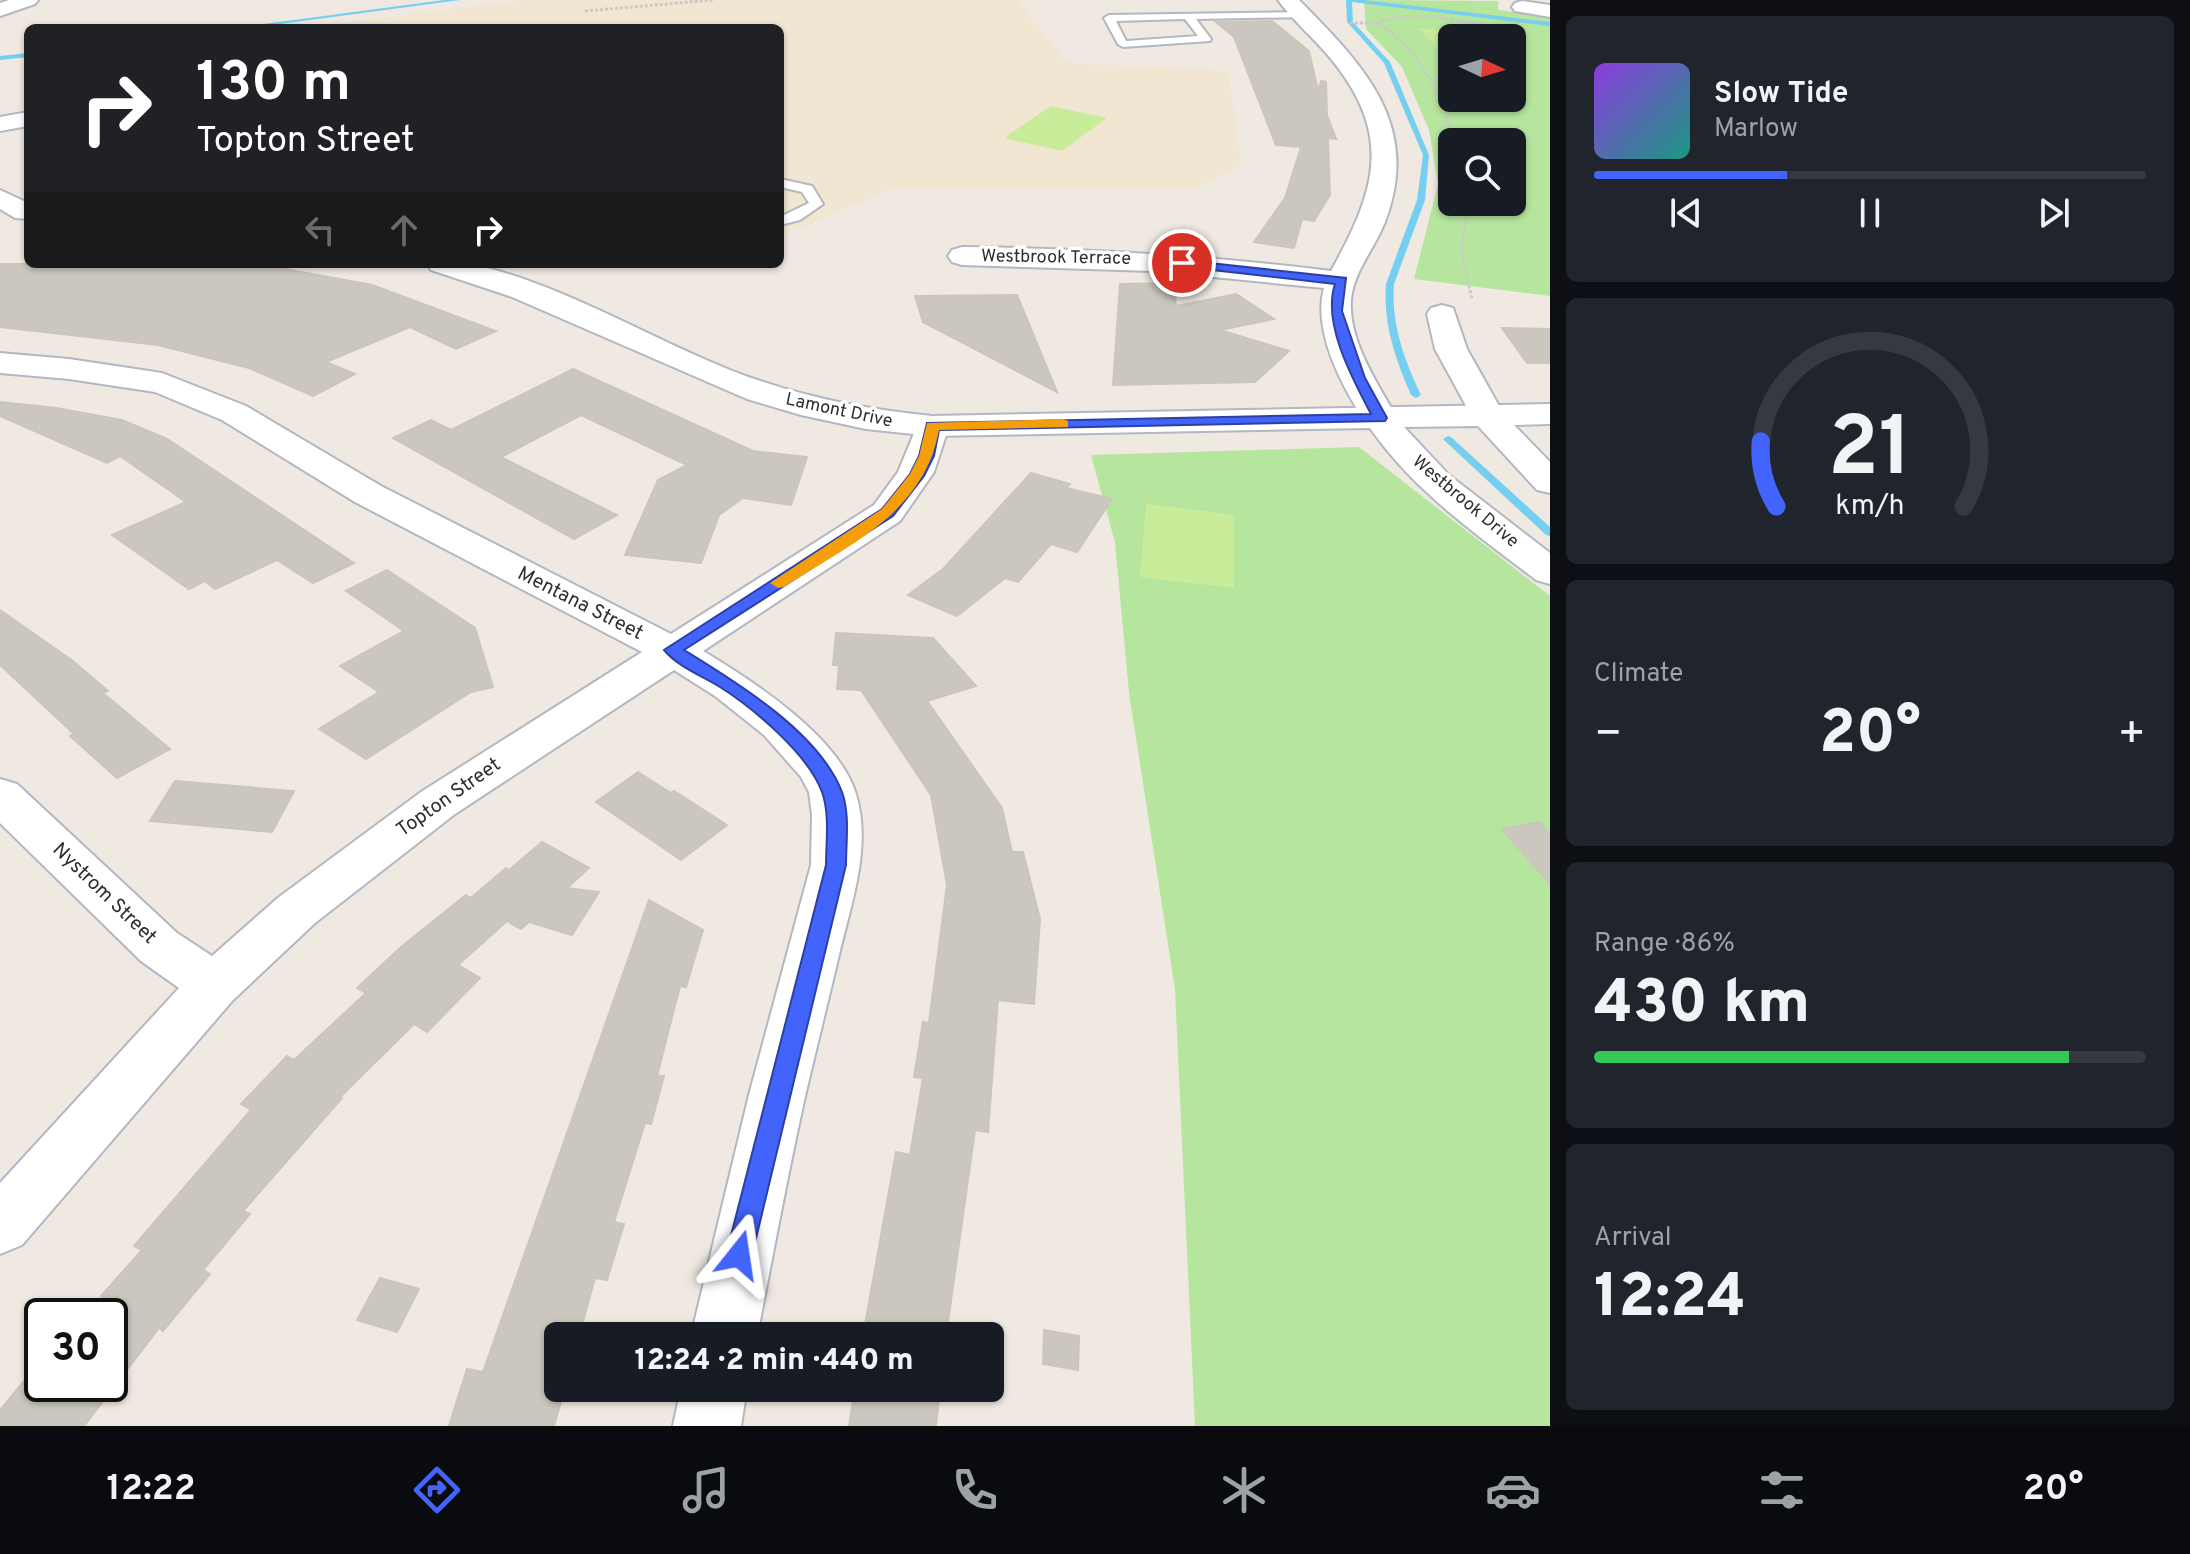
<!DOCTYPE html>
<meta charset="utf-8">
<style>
:root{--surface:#171b24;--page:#20242c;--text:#f1f3f6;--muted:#9ea1a6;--line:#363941;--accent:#4264fb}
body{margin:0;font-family:Overpass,sans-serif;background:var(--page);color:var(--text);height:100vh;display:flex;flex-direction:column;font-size:30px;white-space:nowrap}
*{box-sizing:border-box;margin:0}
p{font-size:26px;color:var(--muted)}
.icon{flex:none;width:44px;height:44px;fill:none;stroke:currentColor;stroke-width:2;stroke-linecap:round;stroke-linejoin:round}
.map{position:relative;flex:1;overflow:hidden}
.details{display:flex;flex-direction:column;gap:16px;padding:16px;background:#0d0f14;width:640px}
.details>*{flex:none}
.top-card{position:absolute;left:24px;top:24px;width:760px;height:244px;border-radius:12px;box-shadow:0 2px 6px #0004;background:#202124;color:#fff;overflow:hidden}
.needle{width:52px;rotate:94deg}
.fabs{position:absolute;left:1438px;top:24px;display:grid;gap:16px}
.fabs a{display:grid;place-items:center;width:88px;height:88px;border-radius:12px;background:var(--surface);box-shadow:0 2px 6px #0004;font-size:40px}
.speed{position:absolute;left:24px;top:1298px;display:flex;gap:16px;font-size:40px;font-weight:700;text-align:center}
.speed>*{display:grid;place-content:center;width:104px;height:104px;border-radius:50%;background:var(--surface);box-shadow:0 2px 6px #0004;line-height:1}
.speed .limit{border:4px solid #111;border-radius:12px;background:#fff;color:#111}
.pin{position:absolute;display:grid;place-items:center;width:68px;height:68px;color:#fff;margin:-34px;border:4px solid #fff;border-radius:50%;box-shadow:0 2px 8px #0007}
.me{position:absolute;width:88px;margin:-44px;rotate:15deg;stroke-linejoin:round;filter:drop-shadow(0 0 6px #0008)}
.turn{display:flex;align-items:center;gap:28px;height:168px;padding:0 40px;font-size:36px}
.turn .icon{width:104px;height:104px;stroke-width:2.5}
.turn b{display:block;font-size:56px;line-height:68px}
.lanes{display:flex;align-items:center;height:76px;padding:0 40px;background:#0003;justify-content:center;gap:40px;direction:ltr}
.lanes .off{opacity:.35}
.big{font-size:60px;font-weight:800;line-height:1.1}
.details .card{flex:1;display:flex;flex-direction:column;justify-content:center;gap:12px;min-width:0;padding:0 28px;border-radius:12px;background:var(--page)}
.details .dial{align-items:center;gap:0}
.dial svg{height:208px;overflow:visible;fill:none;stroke:var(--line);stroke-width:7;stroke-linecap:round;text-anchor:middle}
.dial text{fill:var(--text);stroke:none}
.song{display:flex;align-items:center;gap:24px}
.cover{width:96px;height:96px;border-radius:12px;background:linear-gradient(135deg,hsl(270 70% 55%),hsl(170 70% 35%))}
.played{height:8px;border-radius:4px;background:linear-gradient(90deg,var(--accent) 35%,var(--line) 35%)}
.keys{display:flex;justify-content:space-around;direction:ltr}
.heat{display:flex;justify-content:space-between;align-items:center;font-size:44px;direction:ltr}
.charge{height:12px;border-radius:6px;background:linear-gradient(90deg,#34c759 86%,var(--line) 0)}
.trip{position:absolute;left:544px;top:1322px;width:460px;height:80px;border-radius:12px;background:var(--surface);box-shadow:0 2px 6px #0004;font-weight:800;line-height:80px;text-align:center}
.menu{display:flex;height:128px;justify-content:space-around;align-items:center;background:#090b0e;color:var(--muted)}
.menu .icon{width:56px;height:56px}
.menu .current{color:var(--accent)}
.menu b{font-size:36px;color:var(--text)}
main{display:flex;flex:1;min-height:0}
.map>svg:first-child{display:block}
</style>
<main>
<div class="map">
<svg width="1550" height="1426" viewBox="0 0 1550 1426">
<rect width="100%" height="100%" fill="#efe9e1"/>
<polygon fill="#f0e6d1" points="524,0 1017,0 1068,63 1228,71 1242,164 1198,188 895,187 780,237 780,28 296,28"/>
<g fill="#b6e59e" fill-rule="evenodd">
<path d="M 1364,0 L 1498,1 L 1498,10 L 1550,16 L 1550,296 L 1414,279 L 1438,184 L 1429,130 L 1402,67 L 1366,29 ZM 1452,38 L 1512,38 L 1512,98 L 1452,98 ZM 1452,142 L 1512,142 L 1512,202 L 1452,202 Z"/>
<polygon points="1359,447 1550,596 1550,1426 1195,1426 1175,989 1129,693 1115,542 1091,455"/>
</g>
<g fill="#c9ec9a">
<polygon points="1418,28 1494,35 1502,38 1452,38 1452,55 1443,54"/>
<polygon points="1051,106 1107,118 1062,151 1004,138"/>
<polygon points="1146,504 1234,515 1234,588 1140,577"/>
</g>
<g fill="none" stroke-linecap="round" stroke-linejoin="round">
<g fill="#75cff0" fill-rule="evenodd">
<polygon points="444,0 460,0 250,28 234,28"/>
<path d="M 1346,0 L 1364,0 L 1550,22 L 1550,26 L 1352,2 L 1353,22 L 1390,62 L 1429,155 L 1425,200 L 1394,284 C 1391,324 1404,359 1421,395 L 1416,398 L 1411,395 C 1395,359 1383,324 1386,284 L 1417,200 L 1423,155 L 1384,63 L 1347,22 Z"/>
<polygon points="28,53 28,57 0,60 0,56"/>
<polygon points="1448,436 1451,437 1550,527 1550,536 1546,535 1445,441 1443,439"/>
</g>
</g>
<g fill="#cbc7bf" stroke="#cbc5ba" stroke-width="2">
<polygon points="1272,21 1309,51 1318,91 1321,81 1326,82 1327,115 1336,139 1328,138 1330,195 1314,221 1302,219 1294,248 1254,242 1285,198 1301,147 1276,145 1234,37 1216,22"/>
<polygon points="0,264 258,264 372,285 496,331 456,349 410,327 326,362 355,374 313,396 249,368 158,345 0,327"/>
<polygon points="1174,283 1176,306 1236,294 1274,319 1220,330 1289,351 1255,382 1113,385 1120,284"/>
<polygon points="1017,295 1057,392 923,322 915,296"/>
<polygon points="1502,328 1550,329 1550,363 1527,363"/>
<polygon points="573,369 753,451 807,457 791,505 743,498 719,515 701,563 625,555 658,480 687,465 581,415 501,457 617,515 574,539 393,438 431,420 451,430"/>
<polygon points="0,402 56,408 122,420 167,439 354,563 313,583 277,560 215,589 205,581 189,589 112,535 186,502 120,456 107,463 0,416"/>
<polygon points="1031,473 1070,484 1066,488 1112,499 1077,552 1051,544 1018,582 1005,578 957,616 908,595 943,569"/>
<polygon points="387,570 475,628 493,687 471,692 366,759 319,729 379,692 340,666 404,631 346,591"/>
<polygon points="0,610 73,661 108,691 103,693 170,749 117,778 70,736 74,734 0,665"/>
<polygon points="836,633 933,638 976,686 927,701 1002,808 1012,852 1023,852 1040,919 1034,1004 998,1000 988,1132 975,1130 946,1336 863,1336 896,1152 910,1155 923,1078 914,1077 923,1022 929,1023 947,885 931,795 861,690 837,689 839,665 833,665"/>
<polygon points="638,772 671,793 674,791 727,825 681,860 596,802"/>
<polygon points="175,781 294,791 272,832 150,821"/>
<polygon points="1539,822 1550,835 1550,884 1502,829"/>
<polygon points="542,842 589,868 567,888 599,892 572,935 529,922 521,929 507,921 458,965 480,978 427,1032 414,1024 340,1097 342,1098 243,1211 250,1214 203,1270 210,1274 163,1331 159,1328 84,1426 0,1426 0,1410 42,1359 42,1384 110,1384 110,1301 101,1296 142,1250 134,1246 251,1110 241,1104 287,1056 294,1060 366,993 357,988 401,947 466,895 471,898 506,868 509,870"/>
<polygon points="649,900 703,930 686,987 680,986 657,1076 664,1076 651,1124 645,1123 614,1222 624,1224 607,1280 595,1278 579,1336 558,1336 558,1388 565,1388 554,1426 449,1426 467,1369 483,1372"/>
<polygon points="380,1278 419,1289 397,1332 357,1320"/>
<polygon points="1044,1330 1079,1336 1078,1370 1043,1364"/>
<polygon points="855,1388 940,1388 936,1426 849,1426"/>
</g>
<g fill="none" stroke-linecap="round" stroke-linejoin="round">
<defs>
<g id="lane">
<path d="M 1302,12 L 1306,13 L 1306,17 L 1196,19 L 1211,39 L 1210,41 L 1123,47 L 1118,44 L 1104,18 L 1109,15 ZM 1185,19 L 1198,36 L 1126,41 L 1116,21 Z"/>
<polygon points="780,179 812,186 823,204 800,220 780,225 780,217 809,203 802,192 780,187"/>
</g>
<g id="street">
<path d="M 1278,0 L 1299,0 C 1364,66 1422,124 1385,222 C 1375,248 1353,272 1351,300 C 1348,341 1378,384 1397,418 L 1392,425 L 1380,428 L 1368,425 C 1343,390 1312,331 1324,288 L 1152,271 L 962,265 L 952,262 L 948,256 L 952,250 L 962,247 C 1086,248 1209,256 1331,271 C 1375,192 1394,137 1332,60 C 1315,39 1294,22 1278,0 Z"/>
<polygon points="1522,1 1550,5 1550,17 1515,11 1512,7 1515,3"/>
<polygon points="28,112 28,126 0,131 0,117"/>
<polygon points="1442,305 1453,308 1467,349 1504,415 1499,422 1487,425 1475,422 1435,349 1427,314 1431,308"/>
<path d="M 0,353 L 69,359 L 162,373 L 246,406 L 381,486 L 671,634 L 874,505 L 898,472 L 920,419 L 932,416 L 944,419 L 949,426 L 934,472 L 900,521 L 703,651 C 753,681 838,736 856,794 C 872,847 851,904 839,955 C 828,1001 817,1046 806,1092 C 788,1172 773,1255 757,1336 L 691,1336 L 749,1095 L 811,865 L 812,815 L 809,792 L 801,777 L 764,735 L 715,696 L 674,670 L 455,814 L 315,923 L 233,1000 L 22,1245 L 0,1254 L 0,1183 L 179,988 L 141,961 L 0,823 L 0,779 L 17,784 L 177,933 L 212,956 L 279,897 L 421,792 L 642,652 L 355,502 L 222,420 L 155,392 L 69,379 L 0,373 Z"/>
<polygon points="681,1388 747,1388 741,1426 673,1426"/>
</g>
<g id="secondary">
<polygon points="9,0 38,0 35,4 0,16 0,3"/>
<polygon points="0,190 28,203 28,219 15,218 0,209"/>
<path d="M 427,264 C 442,264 460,262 475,265 C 558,283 650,338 730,370 C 796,396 862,409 932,416 L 1550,404 L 1550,424 L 1514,425 L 1550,462 L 1550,493 L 1537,490 L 1478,426 L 1404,427 L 1449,475 L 1550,553 L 1550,584 L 1536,580 C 1476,534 1414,491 1370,428 L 932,436 L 866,429 L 801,415 L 747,399 L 512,297 L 431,270 Z"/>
</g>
</defs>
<use href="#lane" stroke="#b4b7c1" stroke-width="4"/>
<use href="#street" stroke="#b4b7c1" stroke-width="4"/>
<use href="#secondary" stroke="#b4b7c1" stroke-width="4"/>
<g stroke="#c9c9c9" stroke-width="3" stroke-dasharray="3 2" stroke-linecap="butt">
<polyline points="585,11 714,0"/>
<polyline points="1350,23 1377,23"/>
<path d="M 1455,142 C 1442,96 1420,48 1377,23 C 1417,8 1464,22 1505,28"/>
<polyline points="1469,202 1461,250 1472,299"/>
</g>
<use href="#lane" fill="#fff" fill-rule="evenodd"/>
<use href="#street" fill="#fff" fill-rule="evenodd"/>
<use href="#secondary" fill="#fff" fill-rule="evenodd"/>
</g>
<path fill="#4264fb" stroke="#2b41a3" stroke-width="2" d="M 1182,260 L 1346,278 L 1342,311 L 1365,378 L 1387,418 L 1385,421 L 939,430 L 934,456 L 924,476 L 893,516 L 684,650 C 736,682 819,732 842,792 C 850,814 846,842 846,865 L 752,1255 L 749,1263 L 739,1266 L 730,1263 L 726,1255 L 826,865 C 826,842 830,814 822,792 C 808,754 753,708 720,687 C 702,676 677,666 664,650 L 882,509 L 910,474 L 919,456 L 927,423 L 1371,414 C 1352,378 1322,323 1335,284 L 1177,266 L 1176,263 Z"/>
<path fill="#f59e0b" d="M 1063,419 L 1068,421 L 1068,427 L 939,430 C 923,514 850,544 784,587 L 778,588 L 770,583 L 882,509 L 910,474 L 919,456 L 927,423 Z"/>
<g text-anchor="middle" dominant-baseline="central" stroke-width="7" stroke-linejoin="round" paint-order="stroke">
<g font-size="18" fill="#2e2e2e" stroke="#fff">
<text transform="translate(1056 258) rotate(1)">Westbrook Terrace</text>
<text transform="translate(839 411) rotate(12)">Lamont Drive</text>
<text transform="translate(1465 502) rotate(40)">Westbrook Drive</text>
</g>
<g font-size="20" fill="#2e2e2e" stroke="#fff">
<text transform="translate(580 604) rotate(27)">Mentana Street</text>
<text transform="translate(449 798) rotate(-35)">Topton Street</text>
<text transform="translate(104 894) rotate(44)">Nystrom Street</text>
</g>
</g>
</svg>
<div class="fabs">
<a><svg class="needle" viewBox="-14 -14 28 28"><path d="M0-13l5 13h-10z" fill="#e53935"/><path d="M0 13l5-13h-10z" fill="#9ea1a6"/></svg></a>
<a><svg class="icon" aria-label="search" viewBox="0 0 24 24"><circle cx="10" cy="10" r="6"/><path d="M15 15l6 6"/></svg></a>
</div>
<div class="speed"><div class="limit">30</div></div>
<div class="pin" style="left:1182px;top:263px;background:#d93025"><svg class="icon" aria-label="arrive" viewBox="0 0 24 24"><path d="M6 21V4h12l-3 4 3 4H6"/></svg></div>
<svg class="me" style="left:739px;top:1255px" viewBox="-20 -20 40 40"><path d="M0-17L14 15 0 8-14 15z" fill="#4264fb" stroke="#fff" stroke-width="4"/></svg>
<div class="trip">12:24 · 2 min · 440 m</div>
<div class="top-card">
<div class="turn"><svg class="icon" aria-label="right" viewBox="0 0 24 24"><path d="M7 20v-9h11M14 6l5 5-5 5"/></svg><div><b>130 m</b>Topton Street</div></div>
<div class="lanes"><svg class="icon off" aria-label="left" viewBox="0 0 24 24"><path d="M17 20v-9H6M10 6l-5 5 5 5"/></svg><svg class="icon off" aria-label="ahead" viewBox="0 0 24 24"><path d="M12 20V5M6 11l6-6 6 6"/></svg><svg class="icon" aria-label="right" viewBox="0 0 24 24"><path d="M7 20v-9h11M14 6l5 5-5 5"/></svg></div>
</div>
</div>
<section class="details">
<div class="card">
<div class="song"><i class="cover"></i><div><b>Slow Tide</b><p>Marlow</p></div></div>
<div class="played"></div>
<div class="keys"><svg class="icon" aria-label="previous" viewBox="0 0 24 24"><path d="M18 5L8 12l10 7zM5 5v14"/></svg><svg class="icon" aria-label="pause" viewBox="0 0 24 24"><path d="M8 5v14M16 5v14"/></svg><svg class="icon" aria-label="next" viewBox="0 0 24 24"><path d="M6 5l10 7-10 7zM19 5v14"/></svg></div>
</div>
<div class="card dial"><svg viewBox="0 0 100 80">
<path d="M14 69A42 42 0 1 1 86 69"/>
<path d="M14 69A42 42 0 0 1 8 44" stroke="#4264fb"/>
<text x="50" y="56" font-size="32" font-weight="700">21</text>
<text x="50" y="72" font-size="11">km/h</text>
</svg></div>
<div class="card"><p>Climate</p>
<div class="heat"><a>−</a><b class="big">20°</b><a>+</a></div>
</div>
<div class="card"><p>Range · 86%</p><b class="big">430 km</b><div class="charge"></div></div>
<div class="card"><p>Arrival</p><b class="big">12:24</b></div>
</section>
</main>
<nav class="menu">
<b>12:22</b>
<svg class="icon current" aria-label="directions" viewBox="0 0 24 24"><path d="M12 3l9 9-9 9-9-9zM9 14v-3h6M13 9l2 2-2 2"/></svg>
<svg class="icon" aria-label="music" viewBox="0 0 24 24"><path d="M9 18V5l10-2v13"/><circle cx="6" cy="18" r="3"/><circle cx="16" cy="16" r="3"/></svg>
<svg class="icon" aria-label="phone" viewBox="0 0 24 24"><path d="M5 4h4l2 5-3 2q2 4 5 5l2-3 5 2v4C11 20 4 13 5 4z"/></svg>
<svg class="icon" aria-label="climate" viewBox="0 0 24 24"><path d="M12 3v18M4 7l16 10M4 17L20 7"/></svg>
<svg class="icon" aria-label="car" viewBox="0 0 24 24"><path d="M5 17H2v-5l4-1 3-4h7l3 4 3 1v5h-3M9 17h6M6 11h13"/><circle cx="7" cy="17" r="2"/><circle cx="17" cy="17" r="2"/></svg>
<svg class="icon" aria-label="filters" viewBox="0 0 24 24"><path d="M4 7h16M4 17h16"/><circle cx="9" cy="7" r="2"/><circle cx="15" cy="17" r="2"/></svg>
<b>20°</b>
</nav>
